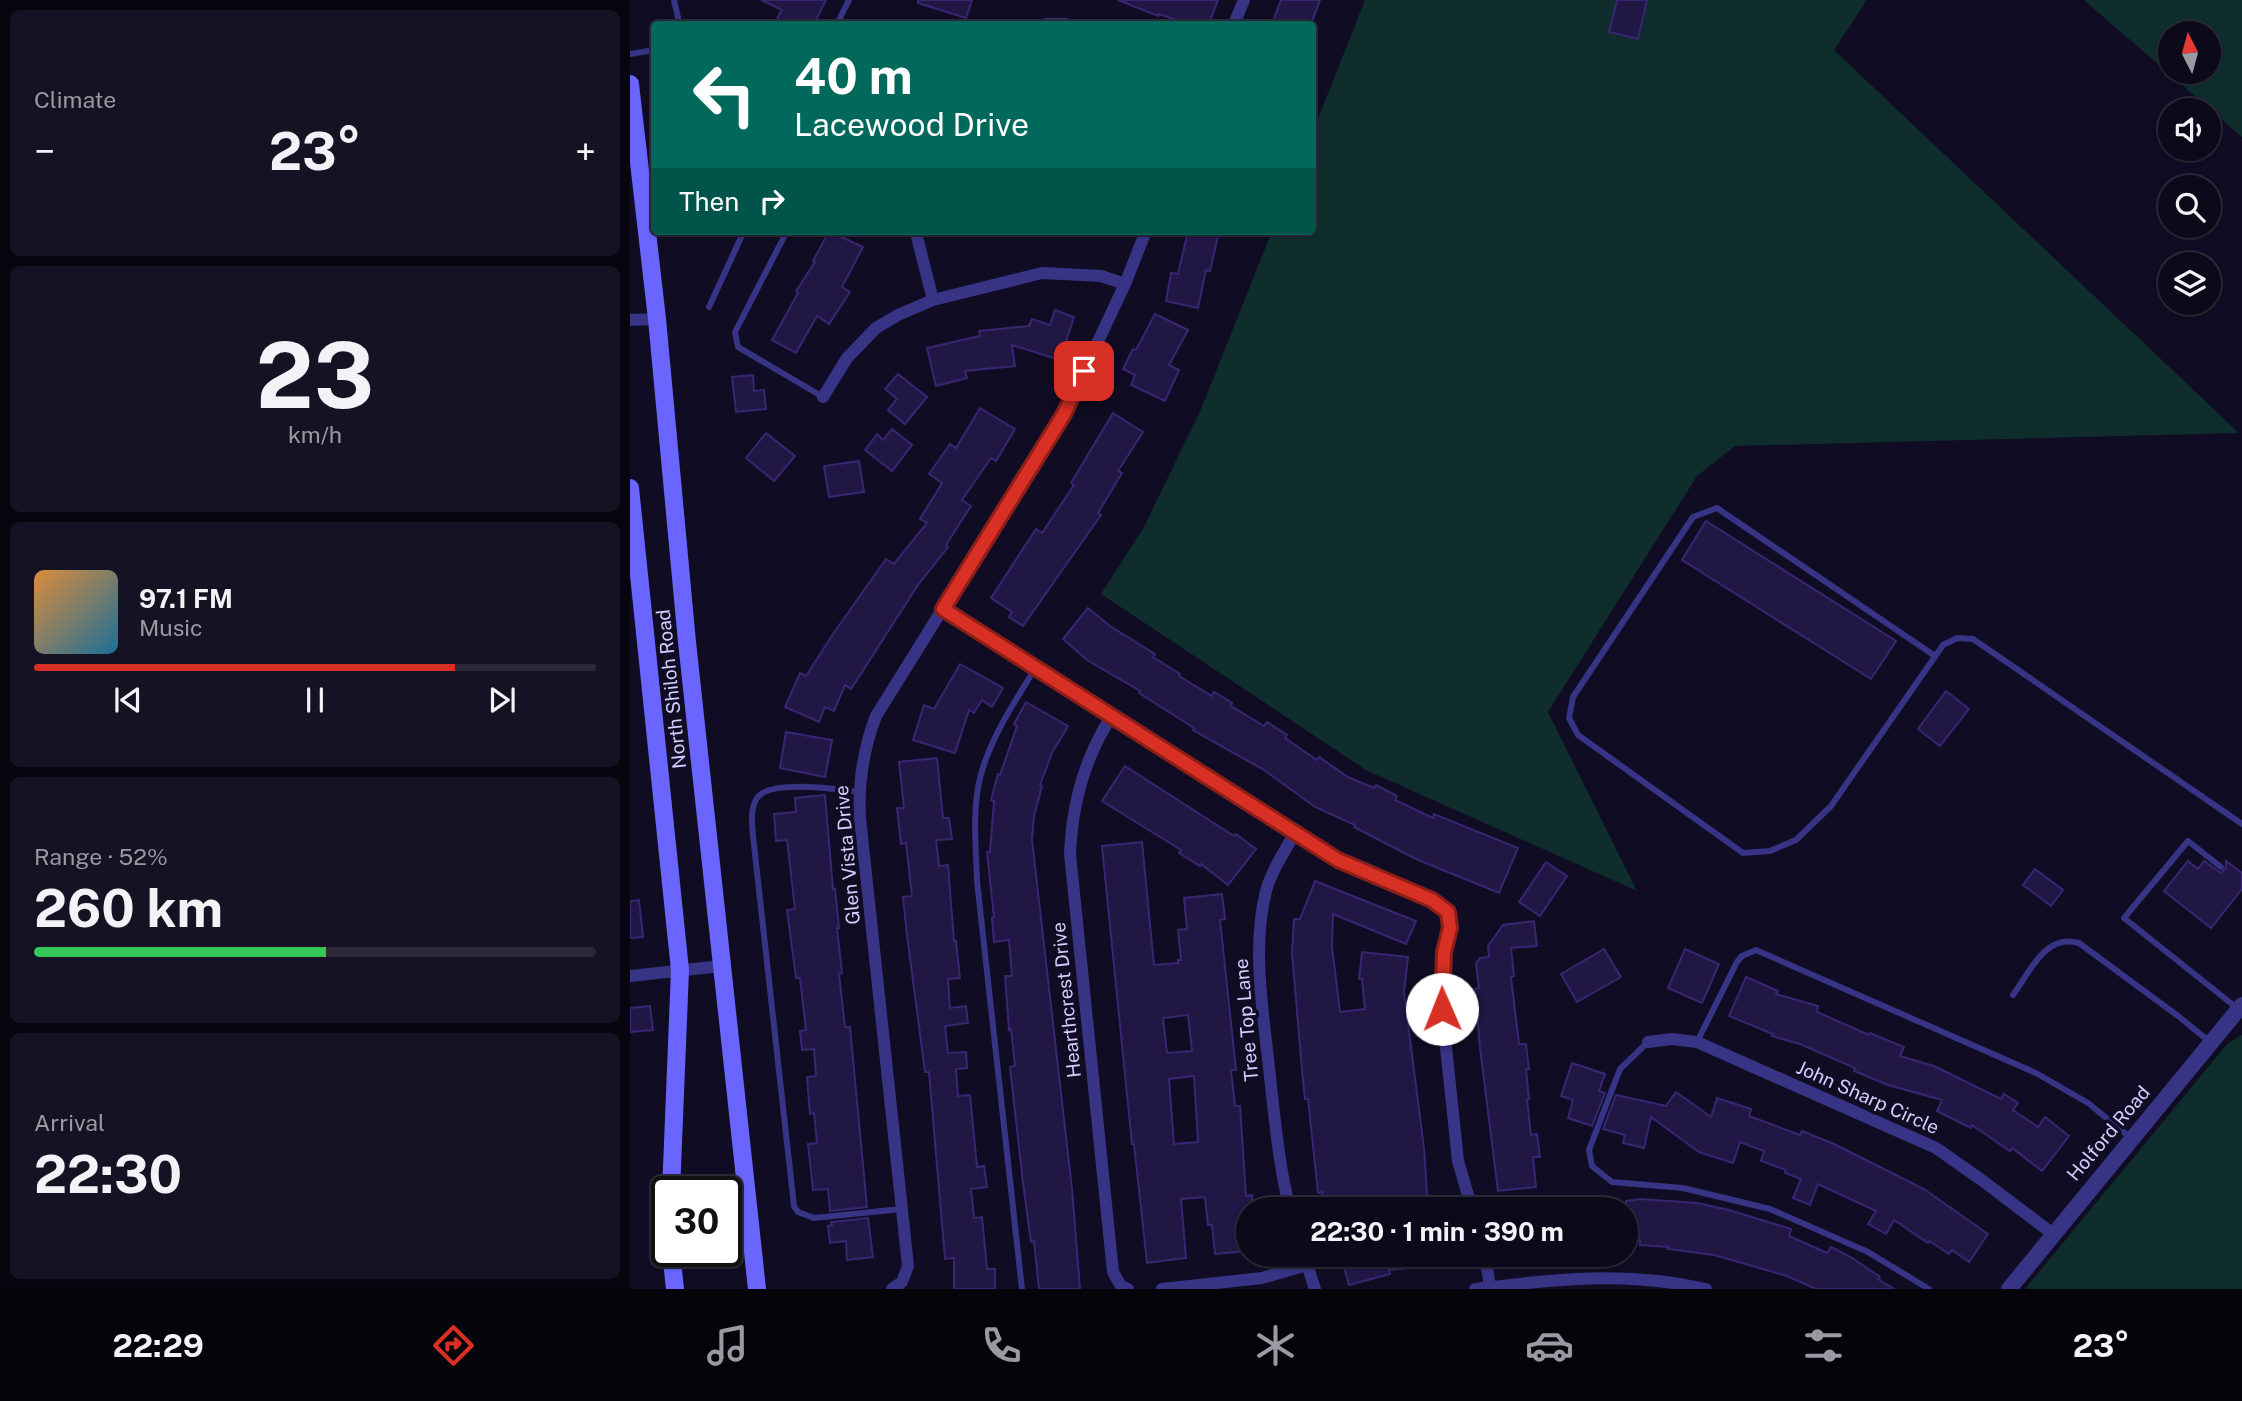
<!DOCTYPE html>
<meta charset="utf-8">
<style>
:root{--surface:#0c091a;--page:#151223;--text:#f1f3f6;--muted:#9a9aa2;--line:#2c2a39;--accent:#d93025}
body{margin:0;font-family:"Public Sans",sans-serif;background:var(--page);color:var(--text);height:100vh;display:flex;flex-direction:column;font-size:26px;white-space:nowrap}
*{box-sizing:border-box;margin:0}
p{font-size:23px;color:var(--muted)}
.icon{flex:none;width:38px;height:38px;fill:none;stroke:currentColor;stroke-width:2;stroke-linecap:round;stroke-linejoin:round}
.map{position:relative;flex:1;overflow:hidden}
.panel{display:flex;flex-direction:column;gap:10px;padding:10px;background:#07050e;width:630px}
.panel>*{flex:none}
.hud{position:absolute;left:21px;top:21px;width:665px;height:214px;border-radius:7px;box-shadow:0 2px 5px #0004,0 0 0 2px var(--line);background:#00695c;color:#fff;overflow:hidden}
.needle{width:46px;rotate:354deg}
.controls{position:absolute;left:1528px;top:21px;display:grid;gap:14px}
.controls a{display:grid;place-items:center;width:63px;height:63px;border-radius:50%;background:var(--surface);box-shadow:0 2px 5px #0004,0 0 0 2px var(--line);font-size:35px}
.speed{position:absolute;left:21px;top:1176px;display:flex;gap:14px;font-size:35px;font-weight:700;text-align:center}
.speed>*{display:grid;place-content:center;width:91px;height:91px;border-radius:50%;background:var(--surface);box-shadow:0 2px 5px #0004,0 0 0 2px var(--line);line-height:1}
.speed .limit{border:4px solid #111;border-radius:10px;background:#fff;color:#111}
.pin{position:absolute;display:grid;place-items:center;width:60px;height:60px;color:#fff;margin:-30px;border-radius:14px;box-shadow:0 4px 10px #0006}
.me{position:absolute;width:77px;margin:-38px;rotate:359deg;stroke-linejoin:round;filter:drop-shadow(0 0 5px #0008)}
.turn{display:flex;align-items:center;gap:24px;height:147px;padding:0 28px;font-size:32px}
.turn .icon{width:91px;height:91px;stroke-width:2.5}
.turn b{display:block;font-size:49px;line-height:60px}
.then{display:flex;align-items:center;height:66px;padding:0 28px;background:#0003;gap:14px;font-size:26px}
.big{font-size:52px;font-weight:700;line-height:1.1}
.panel .widget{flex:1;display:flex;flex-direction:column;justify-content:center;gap:10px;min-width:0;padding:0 24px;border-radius:10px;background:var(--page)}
.panel .dial{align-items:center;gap:0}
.dial b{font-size:91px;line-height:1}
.song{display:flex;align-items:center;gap:21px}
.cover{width:84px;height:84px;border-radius:10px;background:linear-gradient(135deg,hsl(30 70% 55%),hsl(200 70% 35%))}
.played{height:7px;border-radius:4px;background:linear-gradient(90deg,var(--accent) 75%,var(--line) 75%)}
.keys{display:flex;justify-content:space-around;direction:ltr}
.heat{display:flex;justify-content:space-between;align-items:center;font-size:38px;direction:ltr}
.charge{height:10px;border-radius:5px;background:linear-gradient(90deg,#34c759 52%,var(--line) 0)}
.trip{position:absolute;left:606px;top:1197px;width:402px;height:70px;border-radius:35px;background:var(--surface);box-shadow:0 2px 5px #0004,0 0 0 2px var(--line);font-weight:700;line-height:70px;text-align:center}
.tabs{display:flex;height:112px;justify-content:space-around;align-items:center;background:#05040a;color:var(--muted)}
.tabs .icon{width:49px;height:49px}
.tabs .selected{color:var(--accent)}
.tabs b{font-size:32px;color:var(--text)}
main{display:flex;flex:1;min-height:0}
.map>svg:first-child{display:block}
</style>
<main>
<section class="panel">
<div class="widget"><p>Climate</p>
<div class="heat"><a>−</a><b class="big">23°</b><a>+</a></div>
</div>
<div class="widget dial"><b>23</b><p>km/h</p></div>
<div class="widget">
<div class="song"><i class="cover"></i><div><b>97.1 FM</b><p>Music</p></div></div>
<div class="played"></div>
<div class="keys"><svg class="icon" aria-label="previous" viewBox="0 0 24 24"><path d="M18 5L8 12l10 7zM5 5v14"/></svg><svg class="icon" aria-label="pause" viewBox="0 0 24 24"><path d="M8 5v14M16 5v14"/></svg><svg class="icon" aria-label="next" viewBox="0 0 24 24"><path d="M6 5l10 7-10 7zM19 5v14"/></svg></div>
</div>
<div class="widget"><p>Range · 52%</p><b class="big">260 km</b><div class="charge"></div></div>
<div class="widget"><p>Arrival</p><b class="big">22:30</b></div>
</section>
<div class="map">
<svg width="1612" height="1289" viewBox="0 0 1612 1289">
<rect width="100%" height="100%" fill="#100c23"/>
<g fill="#0f2d2c" fill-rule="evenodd">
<polygon points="735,0 1237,0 1204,50 1609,433 1105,446 1067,476 918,712 1007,891 736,770 471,594 514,527 571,409 642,231 682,231 683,131"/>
<path d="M 1454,0 L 1612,0 L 1612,137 ZM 1540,33 L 1578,33 L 1578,72 L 1540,72 Z"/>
<polygon points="1612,1035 1612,1289 1395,1289 1598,1043"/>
</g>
<g fill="#211745" stroke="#372773" stroke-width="2" fill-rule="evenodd">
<polygon points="131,0 196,0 184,24 144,24 152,10"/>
<polygon points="288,0 342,0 336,18 288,3"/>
<polygon points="488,0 588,0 579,24 558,24 529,14 528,16"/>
<polygon points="651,0 690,0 681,24 642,24"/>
<polygon points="987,0 1017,0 1008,39 979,32"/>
<polygon points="199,231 233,247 212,287 220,292 199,324 187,316 166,353 142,340 168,293 166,291 185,262 183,261"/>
<polygon points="558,231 588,236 580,271 576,270 568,308 536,301 541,273 548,274"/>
<polygon points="425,310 444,317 430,360 382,345 385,366 335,371 337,378 306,386 297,348 350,336 349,331 399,326 402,319 420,325"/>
<polygon points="525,314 558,330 539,365 549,370 535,401 501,385 505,375 493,369 503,349 506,350"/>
<polygon points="268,374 297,397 275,424 258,410 267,399 255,389"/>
<polygon points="123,375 124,391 134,390 136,409 106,412 102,377"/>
<polygon points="350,408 385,429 366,461 361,458 332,500 341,506 316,545 318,547 288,585 221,689 215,685 204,711 195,707 189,722 155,707 170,673 176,676 203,634 256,559 264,564 297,523 290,519 312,483 299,474 320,444 326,448"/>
<polygon points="483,413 513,432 488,471 492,473 468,513 471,515 393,626 379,617 382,612 361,598 406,529 412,533 444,485 441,483"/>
<polygon points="262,429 282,445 262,471 235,450 247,434 253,440"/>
<polygon points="136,433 165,456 144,481 116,458"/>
<polygon points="229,461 234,492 199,497 194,466"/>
<polygon points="1076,521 1266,641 1241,679 1052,560"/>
<polygon points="458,608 480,626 525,654 523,657 550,674 549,676 582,696 584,692 602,703 601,706 634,726 637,722 657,735 655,738 687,760 689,757 718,777 744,788 746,785 767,796 765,800 803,818 804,814 888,848 869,893 786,859 724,827 725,825 685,807 634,770 563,730 564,728 509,693 510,691 457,660 433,639"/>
<polygon points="330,664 373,688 362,707 352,700 344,713 339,710 325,753 283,740 294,705 304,709"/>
<polygon points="1316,691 1339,709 1310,746 1288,729"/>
<polygon points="396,702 438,726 422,753 410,785 412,786 404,816 402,840 442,1189 450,1289 409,1289 404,1241 401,1242 393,1183 380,1067 385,1066 381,1029 379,1030 375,976 382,976 379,940 364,942 362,918 364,917 357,852 360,852 364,801 361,800 368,774 370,775 387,726 384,724"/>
<polygon points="156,732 202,740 195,777 150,768"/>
<polygon points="307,758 313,818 319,818 322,839 306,840 309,866 318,865 324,941 326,941 330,978 318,979 320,1008 336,1006 338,1023 315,1026 318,1053 336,1052 337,1068 326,1069 328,1096 340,1095 347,1167 354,1166 357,1187 341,1189 344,1218 352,1217 357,1269 365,1269 365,1289 324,1289 324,1258 315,1259 299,1072 295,1072 277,935 273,897 282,896 276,843 271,844 267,808 274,808 269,762"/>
<polygon points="495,766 604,836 606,834 626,849 598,885 571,864 570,866 549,853 551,850 472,801"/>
<polygon points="195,795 203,889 205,889 209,928 207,928 212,973 209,974 215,1027 220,1027 237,1207 200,1211 198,1189 183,1190 178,1144 187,1143 184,1113 180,1114 177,1077 186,1076 184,1049 172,1050 170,1031 176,1030 170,978 166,978 157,910 165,909 157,840 146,841 144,814 166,812 165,798"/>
<path d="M 512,842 L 524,965 L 548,963 L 548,960 L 551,960 L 548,930 L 557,929 L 554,898 L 592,894 L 595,919 L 590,920 L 606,1070 L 601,1070 L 605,1106 L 610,1106 L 616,1196 L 622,1195 L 623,1209 L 618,1209 L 618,1251 L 585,1254 L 582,1225 L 578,1225 L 575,1197 L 551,1199 L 556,1258 L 517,1263 L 504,1144 L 502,1144 L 472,846 ZM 558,1015 L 562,1051 L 537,1053 L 533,1018 ZM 564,1076 L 568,1142 L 544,1144 L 539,1079 Z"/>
<polygon points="1558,861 1568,869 1574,861 1591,873 1596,868 1596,861 1612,873 1612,889 1581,928 1534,891"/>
<polygon points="916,862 937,876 910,916 889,902"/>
<polygon points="1405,869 1433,890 1421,906 1393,885"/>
<polygon points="685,881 786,921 776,944 703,914 702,947 710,1012 735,1009 732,979 729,979 732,952 778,957 774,992 794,1148 798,1209 694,1209 692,1192 688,1193 678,1099 675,1099 672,1070 662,953 664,919 670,919"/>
<polygon points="9,900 13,937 0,938 0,901"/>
<polygon points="904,921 907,946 881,948 884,976 881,977 889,1044 896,1044 899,1069 896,1069 899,1099 897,1099 901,1135 907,1134 910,1157 903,1157 906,1187 868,1191 850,1048 845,989 849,988 846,964 850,958 859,957 858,946 873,925"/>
<polygon points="974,949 991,977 947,1002 931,974"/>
<polygon points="1055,949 1089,964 1072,1003 1038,988"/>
<polygon points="1116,977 1148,991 1146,994 1188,1006 1187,1012 1239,1035 1240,1033 1274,1047 1270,1056 1304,1066 1371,1099 1374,1094 1388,1103 1383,1110 1408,1127 1415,1117 1439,1136 1412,1171 1382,1148 1380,1151 1342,1125 1341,1128 1307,1111 1312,1100 1258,1085 1224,1071 1225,1068 1170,1044 1142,1036 1143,1034 1099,1016"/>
<polygon points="20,1006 23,1030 0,1032 0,1008"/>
<polygon points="942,1063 975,1074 969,1091 975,1093 962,1126 938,1118 943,1100 931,1096"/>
<polygon points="1046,1092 1081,1117 1087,1098 1121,1109 1119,1116 1170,1135 1172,1131 1204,1144 1294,1189 1358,1234 1339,1262 1322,1250 1319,1254 1299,1241 1298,1243 1264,1220 1256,1234 1238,1224 1246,1211 1188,1184 1180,1205 1163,1198 1171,1179 1155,1173 1156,1170 1131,1161 1134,1151 1110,1142 1103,1163 1069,1152 1021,1117 1014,1148 993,1143 995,1135 973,1129 986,1095 1036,1106"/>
<polygon points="1010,1199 1067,1203 1099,1210 1161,1229 1159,1236 1197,1253 1201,1247 1219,1256 1250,1277 1248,1279 1264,1289 1186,1289 1157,1276 1084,1255 1038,1249 1039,1247 1010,1245 1010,1240 996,1241 996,1201"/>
<polygon points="238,1218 243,1257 217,1260 216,1241 200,1243 198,1226 202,1225 201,1222"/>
<polygon points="729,1255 820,1255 820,1264 759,1270 760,1274 719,1285 712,1260"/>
</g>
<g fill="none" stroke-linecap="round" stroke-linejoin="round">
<g stroke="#373485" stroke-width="6">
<polyline points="44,0 49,22 54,24"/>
<polyline points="207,24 219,0"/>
<polyline points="0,54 24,50"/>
<polyline points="157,231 105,332 108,347 193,397"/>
<polyline points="79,307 114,231"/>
<polyline points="1305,656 1087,508 1063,517 943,697 939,718 948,735 1113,853 1140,851 1166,840 1201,806 1313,645 1327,638 1343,639 1612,824"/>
<path d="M 229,792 C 207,789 140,779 127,798 C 120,809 122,824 123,836 L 164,1206 L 168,1212 L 184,1218 L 271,1209"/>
<polyline points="1591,867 1558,841 1494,918 1607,1008"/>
<path d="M 1383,995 C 1400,972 1415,933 1449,943 L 1548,1016 L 1580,1042"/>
<polyline points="1018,1042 990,1069 959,1150 962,1166 982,1182 1053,1188 1140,1209 1238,1252 1299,1289"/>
<polyline points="1067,1042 1107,962 1112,956 1126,950 1406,1073 1458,1103 1501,1138"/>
<path d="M 392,1289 L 347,881 C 346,847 342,811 350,778 C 360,738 384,703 406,667"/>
</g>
<g stroke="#373485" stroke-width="12">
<polyline points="416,24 436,24"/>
<polyline points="604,24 614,0"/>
<polyline points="286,233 303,300"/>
<polyline points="0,320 27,319"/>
<polyline points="193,397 217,358 246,328 268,315 303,300 412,273 471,276 495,284"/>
<polyline points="313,609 708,860 802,900 818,912 820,928 814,952 812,1009 828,1161 842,1209"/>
<path d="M 481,717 C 454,759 442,805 440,854 L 483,1272 L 491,1286 L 498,1289"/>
<polyline points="0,976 91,966"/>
<polyline points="1018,1042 1042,1039 1067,1042 1306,1148 1353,1181 1423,1234"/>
<path d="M 660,1209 C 649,1167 645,1121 640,1077 C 634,1017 621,950 636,891 C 642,870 654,852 665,833"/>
<polyline points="674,1255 685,1289"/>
<polyline points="855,1255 860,1287"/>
<path d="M 262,1289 L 272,1282 L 278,1266 L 230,818 C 228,781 233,750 246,716 L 434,414 L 495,284 L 516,231"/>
<polyline points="532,1289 632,1278 677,1265"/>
<path d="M 845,1289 C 925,1279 997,1271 1076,1289"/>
</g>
<polyline stroke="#373485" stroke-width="16" points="1379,1289 1612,1005"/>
<g stroke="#6a65ff" stroke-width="18">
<polyline points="0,84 27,319 57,642 127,1289"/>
<polyline points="0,488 50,970 41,1192"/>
<polyline points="41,1251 45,1289"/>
</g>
</g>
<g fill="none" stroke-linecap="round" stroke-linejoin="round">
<defs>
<polyline id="route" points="454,371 434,414 313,609 708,860 802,900 818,912 820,928 814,952 812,1009"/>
</defs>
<use href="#route" stroke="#8d1f18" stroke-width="18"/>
<use href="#route" stroke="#d93025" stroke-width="12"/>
</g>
<g text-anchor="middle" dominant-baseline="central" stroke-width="7" stroke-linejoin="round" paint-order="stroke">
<g font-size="19" fill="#d4ceff" stroke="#100c23">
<text transform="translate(41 689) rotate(-96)">North Shiloh Road</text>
<text transform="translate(217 855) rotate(-95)">Glen Vista Drive</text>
<text transform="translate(436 1000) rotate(-96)">Hearthcrest Drive</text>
<text transform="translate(616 1020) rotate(-95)">Tree Top Lane</text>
<text transform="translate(1238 1097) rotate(24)">John Sharp Circle</text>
<text transform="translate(1478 1133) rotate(-50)">Holford Road</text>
</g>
</g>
</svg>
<div class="controls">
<a><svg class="needle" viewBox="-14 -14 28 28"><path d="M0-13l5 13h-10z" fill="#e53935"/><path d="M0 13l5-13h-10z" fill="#9a9aa2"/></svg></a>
<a><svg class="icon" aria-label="sound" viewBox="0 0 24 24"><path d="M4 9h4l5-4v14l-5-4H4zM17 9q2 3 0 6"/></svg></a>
<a><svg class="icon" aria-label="search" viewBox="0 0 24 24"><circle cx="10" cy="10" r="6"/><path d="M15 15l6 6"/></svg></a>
<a><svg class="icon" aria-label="layers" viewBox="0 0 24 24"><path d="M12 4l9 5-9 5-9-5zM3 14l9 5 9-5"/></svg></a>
</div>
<div class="speed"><div class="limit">30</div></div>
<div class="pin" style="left:454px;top:371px;background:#d93025"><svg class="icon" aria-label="arrive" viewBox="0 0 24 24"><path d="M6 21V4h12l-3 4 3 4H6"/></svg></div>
<svg class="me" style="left:812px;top:1009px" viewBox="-20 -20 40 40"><circle r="19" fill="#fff"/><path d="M0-13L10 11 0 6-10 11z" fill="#d93025"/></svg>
<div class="trip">22:30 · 1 min · 390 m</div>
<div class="hud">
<div class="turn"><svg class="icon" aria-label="left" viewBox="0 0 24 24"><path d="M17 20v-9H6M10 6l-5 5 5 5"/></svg><div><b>40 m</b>Lacewood Drive</div></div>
<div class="then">Then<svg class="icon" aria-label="right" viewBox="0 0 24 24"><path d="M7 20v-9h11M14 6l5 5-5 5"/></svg></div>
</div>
</div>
</main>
<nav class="tabs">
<b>22:29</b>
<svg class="icon selected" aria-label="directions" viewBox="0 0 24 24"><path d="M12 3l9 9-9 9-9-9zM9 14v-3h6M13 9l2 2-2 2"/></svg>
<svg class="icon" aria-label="music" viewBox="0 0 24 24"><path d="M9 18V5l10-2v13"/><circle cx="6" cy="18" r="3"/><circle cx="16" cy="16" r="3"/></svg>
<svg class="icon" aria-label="phone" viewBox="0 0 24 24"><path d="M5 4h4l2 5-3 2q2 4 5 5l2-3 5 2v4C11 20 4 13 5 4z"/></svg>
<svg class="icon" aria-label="climate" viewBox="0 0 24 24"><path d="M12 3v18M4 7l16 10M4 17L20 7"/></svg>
<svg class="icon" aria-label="car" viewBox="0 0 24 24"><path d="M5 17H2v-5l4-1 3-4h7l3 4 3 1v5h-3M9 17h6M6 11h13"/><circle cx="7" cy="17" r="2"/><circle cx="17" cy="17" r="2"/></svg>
<svg class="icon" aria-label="filters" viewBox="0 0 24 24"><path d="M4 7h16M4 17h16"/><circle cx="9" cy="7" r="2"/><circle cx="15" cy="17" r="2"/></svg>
<b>23°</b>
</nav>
